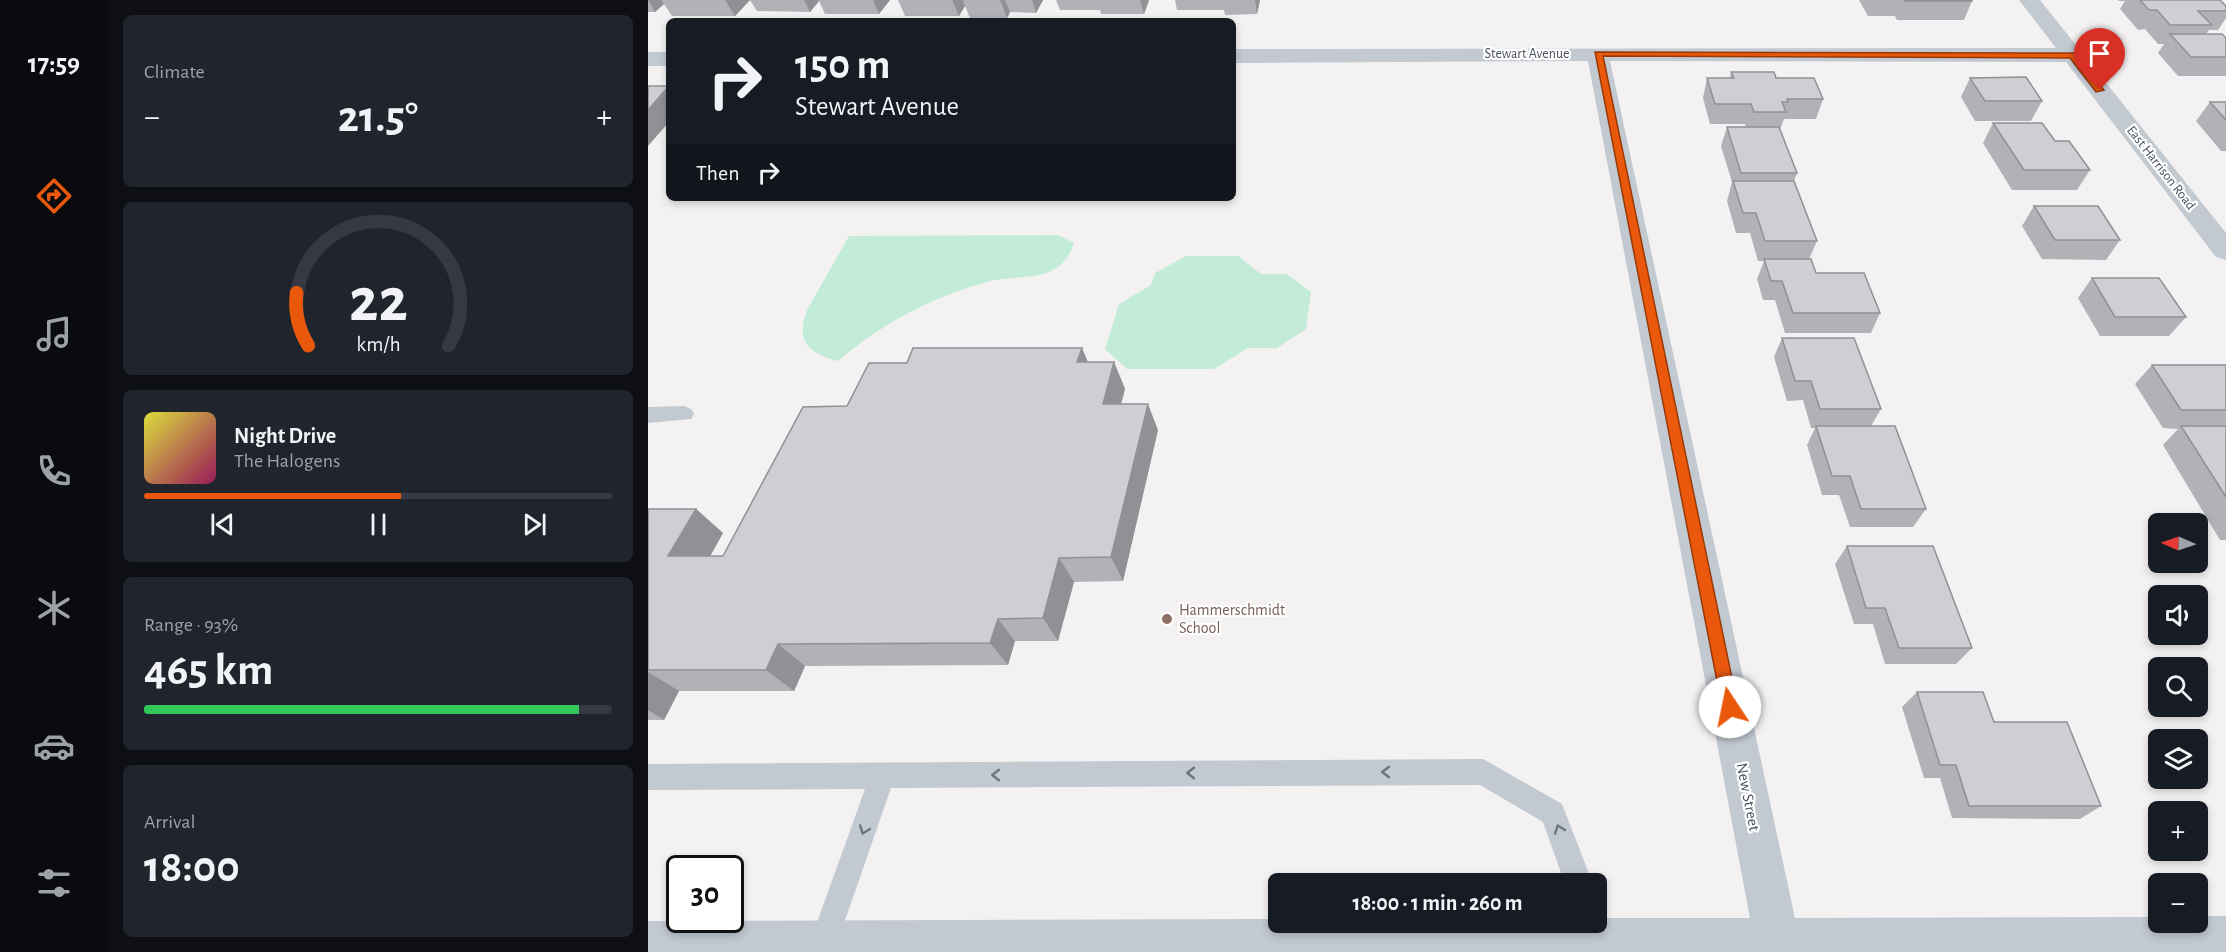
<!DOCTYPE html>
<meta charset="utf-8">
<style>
:root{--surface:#171b24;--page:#20242c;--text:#f1f3f6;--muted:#9ea1a6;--line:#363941;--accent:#ea580c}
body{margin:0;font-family:"Alegreya Sans",sans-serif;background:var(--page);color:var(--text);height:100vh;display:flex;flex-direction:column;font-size:22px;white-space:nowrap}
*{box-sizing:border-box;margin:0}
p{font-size:20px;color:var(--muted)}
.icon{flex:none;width:33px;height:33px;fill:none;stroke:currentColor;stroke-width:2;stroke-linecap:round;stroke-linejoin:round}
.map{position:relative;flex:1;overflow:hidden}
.drawer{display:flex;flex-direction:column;gap:15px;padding:15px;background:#0d0f14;width:540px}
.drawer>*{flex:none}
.banner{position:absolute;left:18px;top:18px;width:570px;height:183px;border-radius:9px;box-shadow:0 3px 9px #0003;background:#171b24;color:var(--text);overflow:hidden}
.needle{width:39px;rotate:272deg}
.tools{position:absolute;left:1500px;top:513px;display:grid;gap:12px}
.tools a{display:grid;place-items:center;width:60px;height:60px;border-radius:9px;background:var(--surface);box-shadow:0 3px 9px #0003;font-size:30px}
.speed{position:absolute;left:18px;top:855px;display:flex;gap:12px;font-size:30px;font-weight:700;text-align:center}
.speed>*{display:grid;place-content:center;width:78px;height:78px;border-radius:50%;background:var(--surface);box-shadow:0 3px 9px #0003;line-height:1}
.speed .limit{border:3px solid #111;border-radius:9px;background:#fff;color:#111}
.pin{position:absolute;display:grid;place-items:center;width:51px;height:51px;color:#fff;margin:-62px -26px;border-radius:50% 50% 50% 0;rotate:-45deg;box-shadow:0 0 6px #0007}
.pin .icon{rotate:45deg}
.me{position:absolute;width:66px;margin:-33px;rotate:349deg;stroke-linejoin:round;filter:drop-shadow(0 0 4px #0008)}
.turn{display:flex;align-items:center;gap:21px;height:126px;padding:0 30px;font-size:27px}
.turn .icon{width:78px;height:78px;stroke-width:2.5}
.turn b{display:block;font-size:42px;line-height:51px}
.then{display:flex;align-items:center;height:57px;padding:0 30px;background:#0003;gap:12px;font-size:22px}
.big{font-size:45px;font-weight:600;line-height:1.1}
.drawer .card{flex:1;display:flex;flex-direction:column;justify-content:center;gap:9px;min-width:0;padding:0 21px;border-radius:9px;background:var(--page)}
.drawer .dial{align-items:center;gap:0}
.dial svg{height:156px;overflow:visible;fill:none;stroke:var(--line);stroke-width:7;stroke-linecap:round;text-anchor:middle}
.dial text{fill:var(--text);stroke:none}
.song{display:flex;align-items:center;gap:18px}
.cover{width:72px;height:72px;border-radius:9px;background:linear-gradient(135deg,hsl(60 70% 55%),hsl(330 70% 35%))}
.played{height:6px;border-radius:3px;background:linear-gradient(90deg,var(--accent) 55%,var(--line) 55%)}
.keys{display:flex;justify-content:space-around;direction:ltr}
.heat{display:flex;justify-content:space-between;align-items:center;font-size:33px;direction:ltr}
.charge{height:9px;border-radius:4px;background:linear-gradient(90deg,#34c759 93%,var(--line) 0)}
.trip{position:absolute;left:620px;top:873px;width:339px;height:60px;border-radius:9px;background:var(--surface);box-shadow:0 3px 9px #0003;font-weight:600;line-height:60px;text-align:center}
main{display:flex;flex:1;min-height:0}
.tabs{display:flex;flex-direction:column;width:108px;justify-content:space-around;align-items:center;background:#090b0e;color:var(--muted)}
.tabs .icon{width:42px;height:42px}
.tabs .active{color:var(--accent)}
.tabs b{font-size:27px;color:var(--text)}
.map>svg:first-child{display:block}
</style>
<main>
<nav class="tabs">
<b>17:59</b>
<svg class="icon active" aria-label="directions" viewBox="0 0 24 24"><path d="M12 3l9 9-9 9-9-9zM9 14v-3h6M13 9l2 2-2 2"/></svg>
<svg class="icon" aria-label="music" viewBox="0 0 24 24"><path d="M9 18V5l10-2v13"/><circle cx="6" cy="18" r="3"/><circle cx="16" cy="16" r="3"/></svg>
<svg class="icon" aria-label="phone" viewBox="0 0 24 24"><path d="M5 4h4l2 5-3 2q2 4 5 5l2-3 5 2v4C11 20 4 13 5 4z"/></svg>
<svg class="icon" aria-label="climate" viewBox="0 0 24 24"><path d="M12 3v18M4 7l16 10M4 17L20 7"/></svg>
<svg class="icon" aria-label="car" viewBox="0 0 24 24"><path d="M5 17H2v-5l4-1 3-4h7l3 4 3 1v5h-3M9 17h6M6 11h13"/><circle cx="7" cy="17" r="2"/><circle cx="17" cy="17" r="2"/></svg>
<svg class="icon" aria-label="filters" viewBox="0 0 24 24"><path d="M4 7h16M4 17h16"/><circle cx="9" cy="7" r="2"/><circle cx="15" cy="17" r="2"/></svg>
</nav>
<section class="drawer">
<div class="card"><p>Climate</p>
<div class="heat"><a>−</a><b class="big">21.5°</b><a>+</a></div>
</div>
<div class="card dial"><svg viewBox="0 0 100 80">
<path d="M14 69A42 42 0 1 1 86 69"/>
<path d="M14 69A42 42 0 0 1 8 42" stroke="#ea580c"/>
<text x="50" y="56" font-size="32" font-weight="700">22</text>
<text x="50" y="72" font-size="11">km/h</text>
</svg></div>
<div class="card">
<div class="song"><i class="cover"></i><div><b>Night Drive</b><p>The Halogens</p></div></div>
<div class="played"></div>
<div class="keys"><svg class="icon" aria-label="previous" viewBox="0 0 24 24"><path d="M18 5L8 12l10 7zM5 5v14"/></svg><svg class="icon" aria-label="pause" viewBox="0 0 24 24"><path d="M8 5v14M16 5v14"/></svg><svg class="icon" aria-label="next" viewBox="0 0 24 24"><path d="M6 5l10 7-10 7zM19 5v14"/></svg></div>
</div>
<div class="card"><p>Range · 93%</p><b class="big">465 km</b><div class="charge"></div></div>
<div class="card"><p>Arrival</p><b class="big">18:00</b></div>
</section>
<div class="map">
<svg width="1578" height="952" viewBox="0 0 1578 952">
<rect width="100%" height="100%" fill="#f3f1f1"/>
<g fill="#c3ecd8">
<path d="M 410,235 L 426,243 C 421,257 416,265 401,272 C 389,278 358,277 343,281 C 285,296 235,323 190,361 C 161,353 147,342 159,310 L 201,236 Z"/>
<polygon points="538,256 590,256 613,274 639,274 663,292 658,329 629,348 600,348 566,369 479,369 457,349 471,304 503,285 507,273"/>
</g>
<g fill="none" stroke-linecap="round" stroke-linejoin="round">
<g fill="#c2c9d1" fill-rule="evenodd">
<polygon points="36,406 43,409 46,414 43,419 0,423 0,407"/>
<polygon points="835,759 914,804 945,884 917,884 895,822 832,785 243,788 186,952 166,952 162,942 217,789 0,790 0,764"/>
</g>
<g fill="#c2c9d1" fill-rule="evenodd">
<polygon points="1371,0 1392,0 1578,233 1578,260 1568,257 1418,62 962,61 1147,918 1510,917 1510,922 1550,922 1550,916 1578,916 1578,952 0,952 0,921 630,919 630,922 948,922 948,918 1102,918 940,61 585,63 585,49 1408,48"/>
<rect x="0" y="52" width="21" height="14"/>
</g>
</g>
<g fill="#b1b2b7">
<polygon points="0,0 102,0 87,16 24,16 16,4 7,12 0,12"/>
<polygon points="102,0 242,0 231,14 177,14 171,1 162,12 109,11"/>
<polygon points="250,0 395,0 388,13 362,12 359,18 322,18 317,6 311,16 257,16"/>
<polygon points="408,0 501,0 496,14 453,14 452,10 412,10"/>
<polygon points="527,0 612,0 609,14 577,15 576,10 529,10"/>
<polygon points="1211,0 1324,0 1324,1 1316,20 1249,20 1247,16 1220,16"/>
<polygon points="1470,0 1572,0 1578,6 1578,18 1570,30 1561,30 1558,34 1578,38 1578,76 1530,76 1510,53 1516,44 1510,44 1497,29 1490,30 1472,9 1477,1 1471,1"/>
<polygon points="1083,72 1128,78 1175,99 1168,119 1136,119 1132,130 1149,173 1146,181 1169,241 1161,259 1168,273 1232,313 1223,333 1137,333 1127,300 1115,300 1109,279 1116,261 1110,261 1102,233 1088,233 1079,201 1084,182 1073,146 1079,127 1098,127 1097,124 1062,124 1055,98 1059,78 1082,78"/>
<polygon points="1322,78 1394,101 1383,121 1327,121 1313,97"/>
<polygon points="1562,102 1578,102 1578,151 1573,151 1548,121"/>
<polygon points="1345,123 1407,141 1442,170 1429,190 1364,190 1335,143"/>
<polygon points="1386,206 1472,240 1458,260 1394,259 1374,226"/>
<polygon points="1444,278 1538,317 1521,336 1452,336 1430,298"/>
<polygon points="1134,338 1233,409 1223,426 1278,509 1265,527 1202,527 1191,495 1174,495 1159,445 1167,428 1163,428 1155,400 1139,401 1126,357"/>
<polygon points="434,348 440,362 466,362 477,389 473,404 510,430 475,581 426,582 410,641 367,641 360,665 157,666 146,691 31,691 16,720 0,720 0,509 48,509 75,533 62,556 75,556 199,406 259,363"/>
<polygon points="1504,365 1578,365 1578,540 1572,540 1515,445 1530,429 1515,428 1487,384"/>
<polygon points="1199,546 1324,648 1308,664 1237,664 1225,624 1206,624 1187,564"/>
<polygon points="1269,692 1346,722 1453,806 1432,819 1304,818 1292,778 1276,778 1254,707"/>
</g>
<g fill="#909195">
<polygon points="0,0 13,0 16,4 7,12"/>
<polygon points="77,0 102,0 87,16"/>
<polygon points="156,0 170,0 171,1 162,12"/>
<polygon points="225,0 242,0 231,14"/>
<polygon points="304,0 315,0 317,6 311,16"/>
<polygon points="352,0 357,0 362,12 359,18"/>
<polygon points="384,0 395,0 388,13"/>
<polygon points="492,0 501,0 496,14"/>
<polygon points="607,0 612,0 609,14"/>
<polygon points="21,87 21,122 0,146 0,110"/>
<polygon points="434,348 445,375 429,362"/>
<polygon points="466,362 477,389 466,430 455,404"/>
<polygon points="500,404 510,430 475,581 463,557"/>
<polygon points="48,509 75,533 49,580 20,556"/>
<polygon points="411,558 426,582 410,641 395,618"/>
<polygon points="350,619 367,641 360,665 342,643"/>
<polygon points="130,644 157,666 146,691 118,670"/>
<polygon points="0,672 31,691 16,720 0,710"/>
</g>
<g fill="#cecfd5" stroke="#909195" stroke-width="1.5">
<polygon points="1256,0 1324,0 1324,1 1257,1"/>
<polygon points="1492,0 1572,0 1578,6 1578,11 1550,11 1564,25 1522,25 1509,10 1501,10"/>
<polygon points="1522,34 1574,34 1578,38 1578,57 1543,57"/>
<polygon points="1083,72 1126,72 1128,78 1166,78 1175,99 1139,99 1140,102 1134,102 1138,112 1106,112 1103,104 1067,104 1059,78 1086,78"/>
<polygon points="1378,77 1394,101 1337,101 1322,78"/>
<polygon points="0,86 21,86 0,110"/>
<polygon points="1562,102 1578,102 1578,120"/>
<polygon points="1345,123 1394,123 1407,141 1421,141 1442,170 1376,170"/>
<polygon points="1079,127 1131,127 1149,173 1093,173"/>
<polygon points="1085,181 1146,181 1169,241 1117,241 1108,213 1095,213"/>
<polygon points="1386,206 1450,206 1472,240 1407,240"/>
<polygon points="1116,259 1163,259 1168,273 1216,273 1232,313 1145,313 1134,281 1123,281"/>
<polygon points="1444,278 1511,278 1538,317 1467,317"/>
<polygon points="1134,338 1206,338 1233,409 1172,409 1163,381 1147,381"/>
<polygon points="265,348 434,348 429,362 466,362 455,404 500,404 463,557 411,558 395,618 350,619 342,643 130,644 118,670 0,670 0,509 48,509 20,556 75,556 155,407 199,406 221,363 259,363"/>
<polygon points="1504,365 1578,365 1578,410 1533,410"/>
<polygon points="1168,426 1247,426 1278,509 1213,509 1202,476 1184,476"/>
<polygon points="1533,426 1578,426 1578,497"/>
<polygon points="1199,546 1285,546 1324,648 1251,648 1237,608 1218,608"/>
<polygon points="1269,692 1335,692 1346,722 1419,722 1453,806 1321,806 1308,765 1292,765"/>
</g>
<defs><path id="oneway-chevron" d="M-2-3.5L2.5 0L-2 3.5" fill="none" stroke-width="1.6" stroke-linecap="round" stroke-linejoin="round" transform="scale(1.5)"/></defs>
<g stroke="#6e7580">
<use href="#oneway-chevron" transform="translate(738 772) rotate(180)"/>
<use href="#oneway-chevron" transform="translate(543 773) rotate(180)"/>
<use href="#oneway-chevron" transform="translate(348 775) rotate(180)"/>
<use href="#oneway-chevron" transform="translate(911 829) rotate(-110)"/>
<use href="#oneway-chevron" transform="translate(216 830) rotate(110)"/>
</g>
<polygon fill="#ea580c" stroke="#983908" stroke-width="1.5" points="947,52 1425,53 1428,54 1456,90 1448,92 1422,58 955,56 1090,707 1088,713 1082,715 1076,713 1074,707"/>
<circle fill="#8d6e63" stroke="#fff" stroke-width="2" cx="519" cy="619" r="6"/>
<g text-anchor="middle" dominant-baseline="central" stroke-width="4.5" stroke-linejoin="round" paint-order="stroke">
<g font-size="14" fill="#4a515d" stroke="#fff">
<text x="879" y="54">Stewart Avenue</text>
<text transform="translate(1513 168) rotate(52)">East Harrison Road</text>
</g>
<g font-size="16" fill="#785e54" stroke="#fff" text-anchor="start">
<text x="531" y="610">Hammerschmidt<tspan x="531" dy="18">School</tspan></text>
</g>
<g font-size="16" fill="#4a515d" stroke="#fff">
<text transform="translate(1100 797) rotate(79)">New Street</text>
</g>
</g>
</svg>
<div class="tools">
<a><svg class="needle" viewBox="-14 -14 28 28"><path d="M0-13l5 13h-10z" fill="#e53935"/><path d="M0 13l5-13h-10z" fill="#9ea1a6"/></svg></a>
<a><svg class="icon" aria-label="sound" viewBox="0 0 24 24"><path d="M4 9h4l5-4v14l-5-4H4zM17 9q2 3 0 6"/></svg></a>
<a><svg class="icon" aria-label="search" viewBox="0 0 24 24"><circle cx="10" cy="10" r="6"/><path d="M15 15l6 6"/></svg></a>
<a><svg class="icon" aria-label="layers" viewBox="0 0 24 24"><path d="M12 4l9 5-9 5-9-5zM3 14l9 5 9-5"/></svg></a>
<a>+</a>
<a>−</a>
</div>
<div class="speed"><div class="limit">30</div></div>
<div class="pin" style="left:1452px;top:90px;background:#d93025"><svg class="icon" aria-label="arrive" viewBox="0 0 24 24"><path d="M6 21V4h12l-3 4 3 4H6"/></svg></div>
<svg class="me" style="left:1082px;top:707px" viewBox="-20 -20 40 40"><circle r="19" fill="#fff"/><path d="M0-13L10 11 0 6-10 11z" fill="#ea580c"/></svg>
<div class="trip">18:00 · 1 min · 260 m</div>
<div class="banner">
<div class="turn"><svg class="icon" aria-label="right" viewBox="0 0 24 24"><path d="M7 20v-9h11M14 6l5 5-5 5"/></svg><div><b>150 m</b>Stewart Avenue</div></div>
<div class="then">Then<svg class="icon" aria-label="right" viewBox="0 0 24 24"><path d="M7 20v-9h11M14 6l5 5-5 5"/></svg></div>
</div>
</div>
</main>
